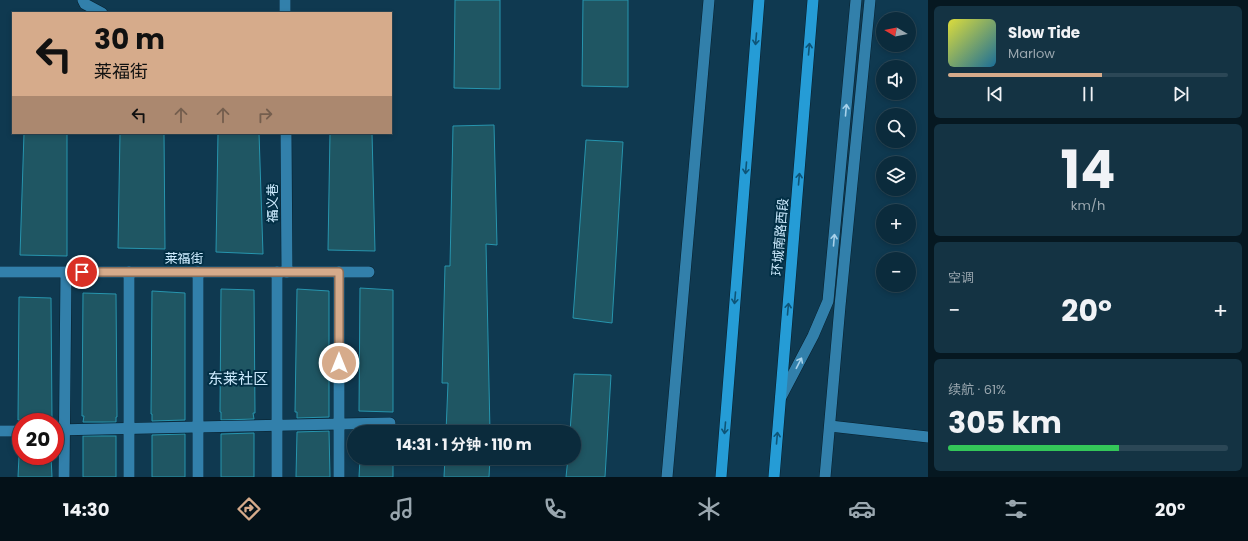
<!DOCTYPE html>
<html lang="zh">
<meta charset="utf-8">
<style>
:root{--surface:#0b2b3c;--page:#143343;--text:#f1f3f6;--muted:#9aa7af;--line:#2b4756;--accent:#d6ab8b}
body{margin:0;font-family:Poppins,"Noto Sans SC",sans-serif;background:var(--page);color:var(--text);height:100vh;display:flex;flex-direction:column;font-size:15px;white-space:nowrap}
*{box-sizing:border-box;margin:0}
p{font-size:13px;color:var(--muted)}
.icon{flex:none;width:22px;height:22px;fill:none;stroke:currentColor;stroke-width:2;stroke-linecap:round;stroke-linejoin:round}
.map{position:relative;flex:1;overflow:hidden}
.sheet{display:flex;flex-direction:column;gap:6px;padding:6px;background:#061821;width:320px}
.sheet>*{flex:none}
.hud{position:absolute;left:12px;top:12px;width:380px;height:122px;border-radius:0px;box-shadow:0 2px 6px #0003,0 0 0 1px var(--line);background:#d6ab8b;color:#111;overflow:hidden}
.needle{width:26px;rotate:280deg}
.controls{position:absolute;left:876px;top:12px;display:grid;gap:8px}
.controls a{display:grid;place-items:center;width:40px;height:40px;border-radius:50%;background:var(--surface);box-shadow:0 2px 6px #0003,0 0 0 1px var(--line);font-size:20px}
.speed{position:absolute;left:12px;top:413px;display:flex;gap:8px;font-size:20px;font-weight:700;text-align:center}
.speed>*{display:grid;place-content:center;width:52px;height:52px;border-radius:50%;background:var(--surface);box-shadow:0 2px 6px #0003,0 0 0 1px var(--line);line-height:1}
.speed .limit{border:6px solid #d22;background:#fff;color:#111}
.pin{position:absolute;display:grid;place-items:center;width:34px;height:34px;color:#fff;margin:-17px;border:2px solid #fff;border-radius:50%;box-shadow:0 1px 4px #0007}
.me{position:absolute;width:44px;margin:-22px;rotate:0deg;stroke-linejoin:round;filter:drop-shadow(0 0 3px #0008)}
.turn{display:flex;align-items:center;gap:14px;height:84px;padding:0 16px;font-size:18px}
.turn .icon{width:52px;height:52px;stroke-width:2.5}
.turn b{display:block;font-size:28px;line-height:34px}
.lanes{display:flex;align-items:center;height:38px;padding:0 16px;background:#0003;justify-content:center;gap:20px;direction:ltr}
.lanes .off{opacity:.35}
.big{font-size:30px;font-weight:700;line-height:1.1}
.sheet .tile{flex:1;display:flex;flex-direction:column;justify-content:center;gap:6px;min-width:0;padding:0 14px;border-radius:6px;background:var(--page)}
.sheet .dial{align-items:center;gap:0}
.dial b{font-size:52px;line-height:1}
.song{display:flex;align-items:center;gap:12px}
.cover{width:48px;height:48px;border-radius:6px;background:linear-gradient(135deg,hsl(60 70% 55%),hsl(200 70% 35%))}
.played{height:4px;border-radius:2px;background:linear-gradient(90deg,var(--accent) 55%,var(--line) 55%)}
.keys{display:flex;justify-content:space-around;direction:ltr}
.heat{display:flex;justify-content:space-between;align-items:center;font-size:22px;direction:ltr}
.charge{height:6px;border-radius:3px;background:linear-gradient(90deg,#34c759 61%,var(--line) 0)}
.trip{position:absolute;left:347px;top:425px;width:234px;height:40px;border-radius:20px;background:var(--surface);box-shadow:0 2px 6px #0003,0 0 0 1px var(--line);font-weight:700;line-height:40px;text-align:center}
.tab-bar{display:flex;height:64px;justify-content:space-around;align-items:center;background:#041118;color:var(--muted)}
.tab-bar .icon{width:28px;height:28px}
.tab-bar .selected{color:var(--accent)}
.tab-bar b{font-size:18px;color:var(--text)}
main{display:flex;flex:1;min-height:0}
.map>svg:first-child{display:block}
</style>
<main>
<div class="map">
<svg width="928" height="477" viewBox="0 0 928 477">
<rect width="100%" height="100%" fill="#0f3950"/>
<g fill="#1f5663" stroke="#2795ae">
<polygon points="455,0 500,0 500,89 454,88"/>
<polygon points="583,0 628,0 628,87 582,86"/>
<polygon points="494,125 497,245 486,244 490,432 446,432 448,383 442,383 445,266 450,266 453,126"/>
<polygon points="24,133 67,133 67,256 20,255"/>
<polygon points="120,133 164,133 165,249 118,248"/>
<polygon points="218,133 259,133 263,254 216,252"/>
<polygon points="330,133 372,133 375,251 328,250"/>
<polygon points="586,140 623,142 612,323 573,318"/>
<polygon points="360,288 393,290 393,412 359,411"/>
<polygon points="221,289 254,290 255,413 253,413 254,419 221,420 221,412 220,412"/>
<polygon points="297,289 329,291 329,417 297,418 297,412 295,412"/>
<polygon points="152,291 185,293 185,420 152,421 152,414 151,414"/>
<polygon points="83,293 116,294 117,417 116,417 116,422 83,422 84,416 82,416"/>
<polygon points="19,297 51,298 52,421 18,420"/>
<polygon points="574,374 611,375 605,477 566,477 568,458 574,458 574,432 570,432"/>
<polygon points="329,431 330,477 296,477 297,432"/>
<polygon points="254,433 254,477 221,477 221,434"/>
<polygon points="185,434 185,477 152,477 152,435"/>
<rect x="83" y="436" width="33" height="41"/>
<polygon points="19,456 51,456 52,477 18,477"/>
<polygon points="360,458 393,458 393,477 359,477"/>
<polygon points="445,458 490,458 489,477 444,477"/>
</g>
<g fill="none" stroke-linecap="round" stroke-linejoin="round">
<defs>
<g id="service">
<polyline points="83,0 85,4 102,13"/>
<polyline points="198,272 198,477"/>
<polyline points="339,272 339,477"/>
<polyline points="830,426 928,437"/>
<polyline points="55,430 390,423"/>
<polyline points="0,431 21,431"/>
<polyline points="64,477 66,272"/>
<polyline points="129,477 129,272"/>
<polyline points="277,477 277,272"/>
<polyline points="667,477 709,0"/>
<polyline points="825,477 840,306 870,0"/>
</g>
<g id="minor">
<polyline points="285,0 285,13"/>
<polyline points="286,133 287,272"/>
<polyline points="0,272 369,272"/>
</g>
<polyline id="secondary" points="781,397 813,336 828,301 856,0"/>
<g id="primary">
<polyline points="721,477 759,0"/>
<polyline points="774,477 813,0"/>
</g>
</defs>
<use href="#service" stroke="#071f2d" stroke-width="12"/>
<use href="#minor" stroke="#071f2d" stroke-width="12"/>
<use href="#secondary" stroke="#071f2d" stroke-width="12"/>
<use href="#primary" stroke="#071f2d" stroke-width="12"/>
<use href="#service" stroke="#3280ab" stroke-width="11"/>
<use href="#minor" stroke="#3280ab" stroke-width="11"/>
<use href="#secondary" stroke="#3280ab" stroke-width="11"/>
<use href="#primary" stroke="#259cd6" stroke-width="11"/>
</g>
<defs><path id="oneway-shaft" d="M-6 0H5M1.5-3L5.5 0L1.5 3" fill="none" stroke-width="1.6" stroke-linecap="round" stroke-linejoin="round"/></defs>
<g stroke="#0e5578">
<use href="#oneway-shaft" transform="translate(756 39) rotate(95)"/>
<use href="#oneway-shaft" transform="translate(809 49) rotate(-85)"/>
<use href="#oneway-shaft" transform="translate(746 168) rotate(95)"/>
<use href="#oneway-shaft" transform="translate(799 179) rotate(-85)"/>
<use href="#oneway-shaft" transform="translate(735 298) rotate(95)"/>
<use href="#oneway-shaft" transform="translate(788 309) rotate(-85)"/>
<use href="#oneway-shaft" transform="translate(725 428) rotate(95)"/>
<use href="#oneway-shaft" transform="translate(777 438) rotate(-85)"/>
</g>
<g stroke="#a7d1ea">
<use href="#oneway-shaft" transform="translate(846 110) rotate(-85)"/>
<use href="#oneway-shaft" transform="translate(834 240) rotate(-85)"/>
<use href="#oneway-shaft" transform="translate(799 363) rotate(-63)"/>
</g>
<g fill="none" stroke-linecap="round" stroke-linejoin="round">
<defs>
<polyline id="route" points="82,272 339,272 339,363"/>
</defs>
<use href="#route" stroke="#8b6f5a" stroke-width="10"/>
<use href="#route" stroke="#d6ab8b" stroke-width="7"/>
</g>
<g text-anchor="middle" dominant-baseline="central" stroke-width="4" stroke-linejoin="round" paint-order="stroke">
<g font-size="13" fill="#ceecff" stroke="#022f45">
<text transform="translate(272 203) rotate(-90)">福义巷</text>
<text transform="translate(780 237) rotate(-85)">环城南路西段</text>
<text x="184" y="258">莱福街</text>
</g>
<g font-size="15" fill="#ceecff" stroke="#022f45">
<text x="238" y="378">东莱社区</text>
</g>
</g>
</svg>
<div class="controls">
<a><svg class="needle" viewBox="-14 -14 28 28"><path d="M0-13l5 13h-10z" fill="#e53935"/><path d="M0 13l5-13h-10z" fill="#9aa7af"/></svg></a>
<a><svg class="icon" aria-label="sound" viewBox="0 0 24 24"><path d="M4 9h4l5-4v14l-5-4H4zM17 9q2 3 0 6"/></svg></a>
<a><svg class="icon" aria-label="search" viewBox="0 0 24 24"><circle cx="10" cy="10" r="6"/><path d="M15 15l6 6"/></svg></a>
<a><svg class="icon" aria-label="layers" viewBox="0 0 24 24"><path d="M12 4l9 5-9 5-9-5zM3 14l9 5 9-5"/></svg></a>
<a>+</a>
<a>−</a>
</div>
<div class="speed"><div class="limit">20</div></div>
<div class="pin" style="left:82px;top:272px;background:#d93025"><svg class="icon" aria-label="arrive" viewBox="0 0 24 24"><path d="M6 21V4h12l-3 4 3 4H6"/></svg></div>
<svg class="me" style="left:339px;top:363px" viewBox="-20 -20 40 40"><circle r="17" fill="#d6ab8b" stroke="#fff" stroke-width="3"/><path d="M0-11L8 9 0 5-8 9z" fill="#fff"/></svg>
<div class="trip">14:31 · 1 分钟 · 110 m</div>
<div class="hud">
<div class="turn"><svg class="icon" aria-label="left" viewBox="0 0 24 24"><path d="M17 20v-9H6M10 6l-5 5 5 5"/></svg><div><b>30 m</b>莱福街</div></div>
<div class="lanes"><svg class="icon" aria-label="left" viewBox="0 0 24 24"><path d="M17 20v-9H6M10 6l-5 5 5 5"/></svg><svg class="icon off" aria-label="ahead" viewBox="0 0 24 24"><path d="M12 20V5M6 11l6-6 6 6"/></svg><svg class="icon off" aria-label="ahead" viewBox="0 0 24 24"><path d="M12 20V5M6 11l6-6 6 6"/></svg><svg class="icon off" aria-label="right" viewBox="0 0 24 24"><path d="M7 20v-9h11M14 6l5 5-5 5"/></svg></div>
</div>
</div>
<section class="sheet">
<div class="tile">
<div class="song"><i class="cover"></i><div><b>Slow Tide</b><p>Marlow</p></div></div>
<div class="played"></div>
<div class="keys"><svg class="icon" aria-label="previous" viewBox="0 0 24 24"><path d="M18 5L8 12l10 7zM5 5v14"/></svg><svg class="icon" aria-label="pause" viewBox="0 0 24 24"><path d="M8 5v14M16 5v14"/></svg><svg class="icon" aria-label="next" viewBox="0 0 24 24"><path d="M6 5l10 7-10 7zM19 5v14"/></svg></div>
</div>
<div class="tile dial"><b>14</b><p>km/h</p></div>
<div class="tile"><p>空调</p>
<div class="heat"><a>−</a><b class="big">20°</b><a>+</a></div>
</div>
<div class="tile"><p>续航 · 61%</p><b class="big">305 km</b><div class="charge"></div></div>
</section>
</main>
<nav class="tab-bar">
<b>14:30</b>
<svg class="icon selected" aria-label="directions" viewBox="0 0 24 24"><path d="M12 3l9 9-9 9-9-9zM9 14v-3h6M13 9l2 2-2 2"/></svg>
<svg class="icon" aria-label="music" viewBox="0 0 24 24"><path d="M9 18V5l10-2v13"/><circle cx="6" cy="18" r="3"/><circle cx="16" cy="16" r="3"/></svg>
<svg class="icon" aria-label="phone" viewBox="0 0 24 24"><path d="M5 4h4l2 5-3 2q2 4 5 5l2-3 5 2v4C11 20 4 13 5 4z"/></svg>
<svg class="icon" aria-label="climate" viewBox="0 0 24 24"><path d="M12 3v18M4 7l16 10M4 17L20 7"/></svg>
<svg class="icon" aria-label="car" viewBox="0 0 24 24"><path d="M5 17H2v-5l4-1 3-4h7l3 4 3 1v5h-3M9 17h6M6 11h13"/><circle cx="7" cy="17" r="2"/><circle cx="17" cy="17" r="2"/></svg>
<svg class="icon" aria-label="filters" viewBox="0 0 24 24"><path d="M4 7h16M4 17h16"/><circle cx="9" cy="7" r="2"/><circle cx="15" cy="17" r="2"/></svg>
<b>20°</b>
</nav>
